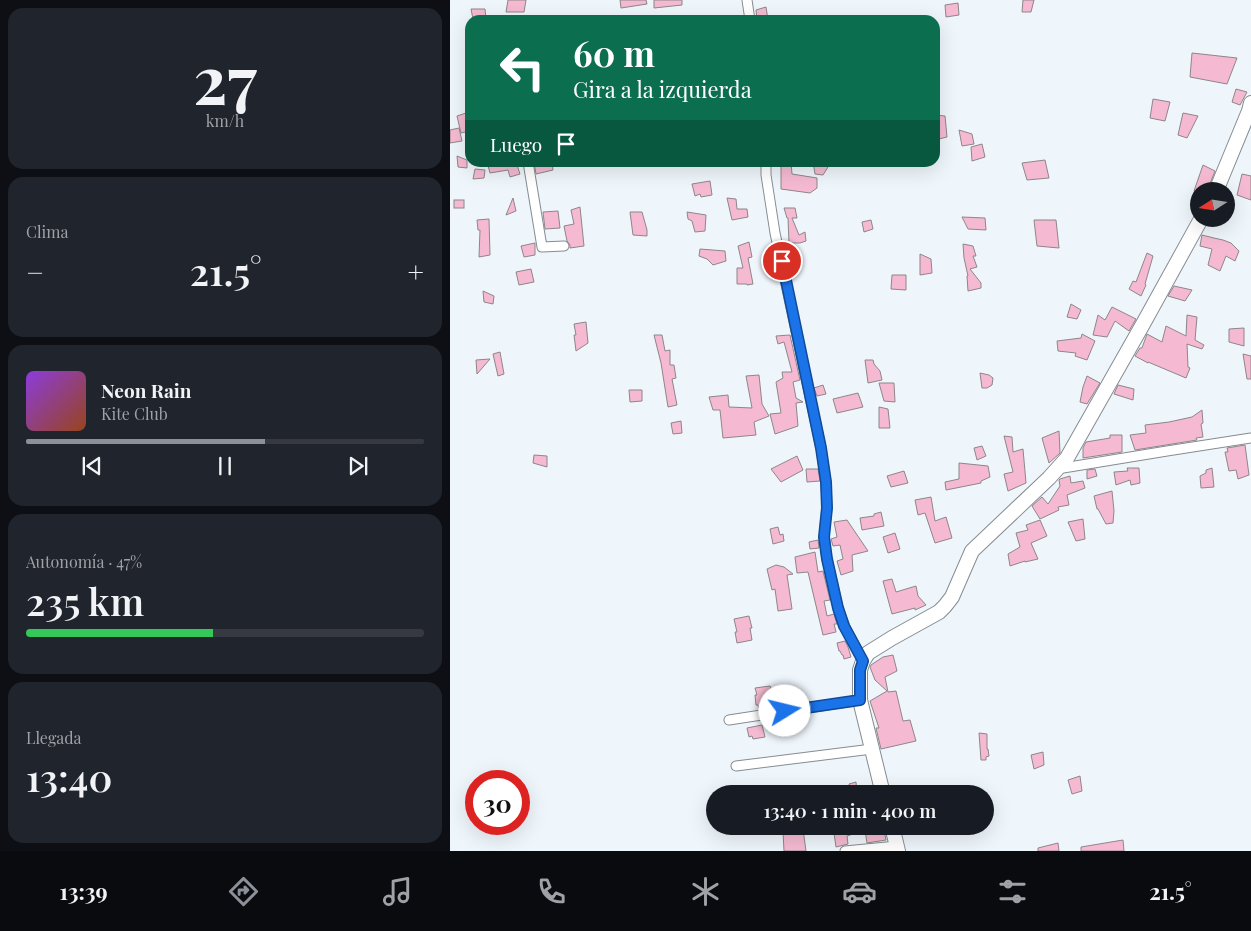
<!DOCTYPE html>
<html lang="es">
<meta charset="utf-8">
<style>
:root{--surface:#171b24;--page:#20242c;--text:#f1f3f6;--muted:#9ea1a6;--line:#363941;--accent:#8c9099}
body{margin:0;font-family:"Playfair Display",serif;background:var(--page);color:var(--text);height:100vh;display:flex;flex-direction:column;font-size:19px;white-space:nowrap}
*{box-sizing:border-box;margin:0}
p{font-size:16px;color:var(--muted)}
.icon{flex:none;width:28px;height:28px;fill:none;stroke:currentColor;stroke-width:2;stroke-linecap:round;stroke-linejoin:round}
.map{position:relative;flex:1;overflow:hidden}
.panel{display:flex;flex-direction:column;gap:8px;padding:8px;background:#0d0f14;width:450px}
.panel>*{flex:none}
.top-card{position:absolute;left:15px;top:15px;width:475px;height:152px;border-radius:15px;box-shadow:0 5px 20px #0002;background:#0b6e4f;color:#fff;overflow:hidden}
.needle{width:32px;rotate:258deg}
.controls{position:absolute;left:740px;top:182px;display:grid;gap:10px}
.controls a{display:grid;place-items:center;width:45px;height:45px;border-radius:50%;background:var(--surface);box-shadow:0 5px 20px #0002;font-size:25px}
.speed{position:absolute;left:15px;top:770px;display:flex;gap:10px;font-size:25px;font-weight:700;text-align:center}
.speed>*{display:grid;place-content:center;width:65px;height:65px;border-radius:50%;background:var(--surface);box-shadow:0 5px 20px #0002;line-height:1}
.speed .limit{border:8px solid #d22;background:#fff;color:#111}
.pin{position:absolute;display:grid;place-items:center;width:42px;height:42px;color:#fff;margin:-21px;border:2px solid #fff;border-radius:50%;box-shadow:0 1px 5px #0007}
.me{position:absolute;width:55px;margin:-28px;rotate:81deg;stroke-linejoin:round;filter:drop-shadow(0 0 4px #0008)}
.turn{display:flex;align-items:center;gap:18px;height:105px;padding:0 25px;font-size:22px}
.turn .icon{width:65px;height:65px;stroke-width:2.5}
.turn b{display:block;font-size:35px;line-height:42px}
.then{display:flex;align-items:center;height:48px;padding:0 25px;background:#0003;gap:10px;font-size:19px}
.big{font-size:38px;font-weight:600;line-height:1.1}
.panel .widget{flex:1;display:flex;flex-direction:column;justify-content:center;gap:8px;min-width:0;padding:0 18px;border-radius:15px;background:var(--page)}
.panel .dial{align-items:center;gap:0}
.dial b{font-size:65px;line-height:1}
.song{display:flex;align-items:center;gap:15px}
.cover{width:60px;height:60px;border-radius:8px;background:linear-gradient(135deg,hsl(270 70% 55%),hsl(20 70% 35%))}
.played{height:5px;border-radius:2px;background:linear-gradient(90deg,var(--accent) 60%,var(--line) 60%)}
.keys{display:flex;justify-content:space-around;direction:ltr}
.heat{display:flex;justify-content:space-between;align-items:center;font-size:28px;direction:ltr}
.charge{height:8px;border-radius:4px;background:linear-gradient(90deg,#34c759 47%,var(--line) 0)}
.trip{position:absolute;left:256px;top:785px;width:288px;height:50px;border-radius:25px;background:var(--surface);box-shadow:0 5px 20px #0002;font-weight:600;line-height:50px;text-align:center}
.dock{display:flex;height:80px;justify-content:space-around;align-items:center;background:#090b0e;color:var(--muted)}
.dock .icon{width:35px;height:35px}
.dock .on{color:var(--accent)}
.dock b{font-size:22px;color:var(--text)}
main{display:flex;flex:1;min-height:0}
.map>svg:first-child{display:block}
</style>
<main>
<section class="panel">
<div class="widget dial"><b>27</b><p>km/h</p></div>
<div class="widget"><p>Clima</p>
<div class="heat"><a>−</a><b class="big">21.5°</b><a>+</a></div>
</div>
<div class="widget">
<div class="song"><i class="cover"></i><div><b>Neon Rain</b><p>Kite Club</p></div></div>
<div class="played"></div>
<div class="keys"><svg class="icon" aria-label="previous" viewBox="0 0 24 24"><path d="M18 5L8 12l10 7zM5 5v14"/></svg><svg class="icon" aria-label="pause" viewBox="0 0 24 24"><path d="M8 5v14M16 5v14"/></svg><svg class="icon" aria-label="next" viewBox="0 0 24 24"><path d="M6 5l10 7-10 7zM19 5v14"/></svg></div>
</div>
<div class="widget"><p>Autonomía · 47%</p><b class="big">235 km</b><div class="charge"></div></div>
<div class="widget"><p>Llegada</p><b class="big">13:40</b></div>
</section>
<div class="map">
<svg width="801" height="851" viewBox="0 0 801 851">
<rect width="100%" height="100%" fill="#eef5fb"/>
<g fill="#f5bad1" stroke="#8e8689">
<polygon points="58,0 76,0 74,12 56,12"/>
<polygon points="170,0 196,0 197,4 171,8"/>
<polygon points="204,0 232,0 232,5 204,8"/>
<polygon points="573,0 584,0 581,12 572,12"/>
<polygon points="508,3 509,15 496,17 495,5"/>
<polygon points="316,7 318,20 307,20 306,10"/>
<polygon points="21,9 35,9 36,19 23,19"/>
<polygon points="742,53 787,58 777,84 740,77"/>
<polygon points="786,89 797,92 790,105 782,102"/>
<polygon points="703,99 720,102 715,121 700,118"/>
<polygon points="16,113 20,131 11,133 7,116"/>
<polygon points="733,113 748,116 737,138 728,135"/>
<polygon points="485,115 495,116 497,137 485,140"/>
<polygon points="9,128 12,141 0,143 0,130"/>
<polygon points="509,130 522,134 524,144 512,146"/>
<polygon points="532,144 535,157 522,161 521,147"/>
<polygon points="7,156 17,160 17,168 8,167"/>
<polygon points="595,160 599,178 577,180 572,163"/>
<polygon points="37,162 66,162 70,174 60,177 58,170 40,173"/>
<polygon points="84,162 102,162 103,170 86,174"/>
<polygon points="331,162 341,162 342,174 367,178 367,188 360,193 331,189"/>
<polygon points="363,162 376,162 378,167 373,175 365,174"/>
<polygon points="753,165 765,171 757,191 744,191"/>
<polygon points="25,169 35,170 34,178 23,179"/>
<polygon points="792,174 801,176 801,200 787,195"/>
<polygon points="260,181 262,195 251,197 250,194 245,196 242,184"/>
<polygon points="63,198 66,211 56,215"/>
<polygon points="277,198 286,199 287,209 297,209 298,217 282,220"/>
<rect x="4" y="200" width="10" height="8"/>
<polygon points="130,207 134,246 120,248 120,245 117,241 114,226 124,224 121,210"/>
<polygon points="334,208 345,208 347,218 342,218 349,235 355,232 356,241 350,243 339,243 338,218 337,218"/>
<polygon points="108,211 110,228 95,229 93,212"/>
<polygon points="180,212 192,212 197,230 197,236 183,235"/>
<polygon points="237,212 256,215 255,231 245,232 242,221 238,219"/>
<polygon points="512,217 535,218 536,230 518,229"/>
<polygon points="39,219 40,255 29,257 30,230 28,230 27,220"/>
<polygon points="421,220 423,229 414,232 412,222"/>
<polygon points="584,220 606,220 609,248 587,246"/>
<polygon points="752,235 764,238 773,240 781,243 789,251 785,261 776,256 770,271 758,265 762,249 750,246"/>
<polygon points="299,242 302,257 298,258 303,284 297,285 297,284 287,284 287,268 293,268 288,246"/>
<polygon points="85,243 85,255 74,257 71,246"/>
<polygon points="513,244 523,246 526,256 523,256 527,267 520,269 531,283 531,288 518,291 517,276 518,276 514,258"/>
<polygon points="250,249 275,251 276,261 263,265 257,259 249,256"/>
<polygon points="697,253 703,256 695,284 696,285 691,296 679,289 683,281 686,282"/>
<polygon points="470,254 481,259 482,273 470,275"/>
<polygon points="81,269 84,282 69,285 66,272"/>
<polygon points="442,275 456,275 456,290 441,289"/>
<polygon points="724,286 742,290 735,301 718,296"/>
<polygon points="33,291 44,296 43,304 34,302"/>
<polygon points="621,304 631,310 627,319 617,317"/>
<polygon points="662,307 686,319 679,331 665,321 657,337 643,335 648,315 655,320"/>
<polygon points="737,315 747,317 745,340 754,345 752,349 737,344 738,367 740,368 736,378 698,362 698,363 685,356 690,348 692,348 697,334 712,342 716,326 736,336"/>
<polygon points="136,322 138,343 126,351 124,335 126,335 124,324"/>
<polygon points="794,328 794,346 779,342 779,329"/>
<polygon points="632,334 645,341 637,360 625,356 626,353 608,351 607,341 631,338"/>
<polygon points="204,335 212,335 215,351 220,350 220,365 224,365 226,378 222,379 227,405 218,407 211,363"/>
<polygon points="340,335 350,380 343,382 346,398 353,402 346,403 348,426 325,434 320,414 331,413 326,382 333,378 332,372 342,372 334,342 328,344 326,336"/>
<polygon points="50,352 54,374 48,376 43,354"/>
<polygon points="793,354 801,356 801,379 797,379"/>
<polygon points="40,359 27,374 26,360"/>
<polygon points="415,360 423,360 424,364 430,371 432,380 418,383"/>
<polygon points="530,373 539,375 543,378 542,385 537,388 532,388"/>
<polygon points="309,375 312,404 319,416 304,422 306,435 273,438 270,410 263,410 259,397 278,395 279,407 302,408 296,376"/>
<polygon points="637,376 650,383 637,404 630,402 633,387"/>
<polygon points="429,383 444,383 445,402 434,401"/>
<polygon points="373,385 376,394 367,396 364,388"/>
<polygon points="668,385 684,389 683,400 664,394"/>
<polygon points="179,390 192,390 192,401 180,402"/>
<polygon points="408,393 413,407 387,413 383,399"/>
<polygon points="429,407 438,409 440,428 429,428"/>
<polygon points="752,410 753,423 751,424 753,437 746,438 747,440 685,450 680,435 696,433 695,425 719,422 742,417"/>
<polygon points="231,421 232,433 223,434 221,423"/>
<polygon points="609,431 610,453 599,463 592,438"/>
<polygon points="660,435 672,435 672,452 633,458 633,448 636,442 660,438"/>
<polygon points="554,436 562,437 563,452 573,449 576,483 558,491 554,474 563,472"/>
<polygon points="795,445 799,475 788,479 786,470 779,471 775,452 778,452 777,448"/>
<polygon points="532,446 536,456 527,460 524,448"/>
<polygon points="84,455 97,456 97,467 83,463"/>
<polygon points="347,456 353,470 331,482 321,469"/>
<polygon points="509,463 538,466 540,477 531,481 531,483 496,490 495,482 509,479"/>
<polygon points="677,468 689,468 690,483 681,485 680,480 666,485 664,472 678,471"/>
<polygon points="762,468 764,487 751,488 750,476 756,473 756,470"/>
<polygon points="356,469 368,469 370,481 357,482"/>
<polygon points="645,469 647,476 637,479 637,470"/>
<polygon points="454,471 458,483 441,487 437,476"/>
<polygon points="620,476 621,483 633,481 635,488 617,495 619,505 608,507 609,510 590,519 582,506 592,497 598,504 610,486 609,480 610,479"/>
<polygon points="662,491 664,511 663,523 656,524 648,509 647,509 644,496"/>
<polygon points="481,497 485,521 496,517 502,538 485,543 475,513 468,515 465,500"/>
<polygon points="431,512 434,526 412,530 410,518 424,516 424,514"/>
<polygon points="633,519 635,539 626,541 618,522"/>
<polygon points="397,520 418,551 402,555 403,571 391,575 387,561 393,559 390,545 383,546 381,539 387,537 384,522"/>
<polygon points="590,520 597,536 581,543 588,559 575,562 575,561 560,566 558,554 570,547 566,533 578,530 576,525"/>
<polygon points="328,527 330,535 333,534 334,541 323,544 320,529"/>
<polygon points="445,533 450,549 438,553 433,537"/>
<polygon points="368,540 369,548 360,549 359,542"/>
<polygon points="365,552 368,572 373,571 380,600 374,601 377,616 384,614 387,624 384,624 386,632 373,635 358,572 347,573 345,557"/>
<polygon points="326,565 334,567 343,574 337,575 342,609 328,611 325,589 322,590 317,569"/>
<polygon points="442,579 446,592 466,586 468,596 476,605 465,610 465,608 442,614 433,581"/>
<polygon points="299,616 302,628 300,628 302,640 287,643 285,632 287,632 284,619"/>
<polygon points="395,641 398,647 401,657 394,659 393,655 392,655 390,651 389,651 387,643"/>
<polygon points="443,655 447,671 435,677 438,692 446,691 453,721 460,720 466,741 431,749 426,728 429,728 420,701 437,691 425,680 420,667 421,665 433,657"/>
<polygon points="320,686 325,697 327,706 309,709 308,705 306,705 305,695 307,695 305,688"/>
<polygon points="312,725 315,737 303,739 302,736 299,737 297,728"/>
<polygon points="529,733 537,734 537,749 538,749 539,756 536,757 536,760 531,760"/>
<polygon points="593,752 594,765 584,769 581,755"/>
<polygon points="630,776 632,791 622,794 618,780"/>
<polygon points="406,782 407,794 401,794 399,784"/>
<polygon points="383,826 433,826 436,840 417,843 415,830 397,836 398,844 386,847"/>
<polygon points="353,829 356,851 334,851 333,832"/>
<polygon points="673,840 674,851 631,851 631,847"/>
<polygon points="608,843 609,851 588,851 588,848"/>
</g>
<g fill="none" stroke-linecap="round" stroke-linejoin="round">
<defs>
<g id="street">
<polyline points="297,0 300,20"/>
<polyline points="78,162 92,247 114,246"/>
<polyline points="316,162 316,175 325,233 371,448 376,482 377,508 374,537 377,559 388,608 395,627 413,661"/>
<polyline points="607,469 717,451 801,438"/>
<polyline points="279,720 410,700"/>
<polyline points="286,766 422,749"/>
<polyline points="395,851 447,846"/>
</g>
<g id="secondary">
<polyline points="766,191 799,111 801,103"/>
<polyline points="433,794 410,700 410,670 413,661 418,653 442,638 489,612 495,606 502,597 522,551 599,478 617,458 693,324 751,219"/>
<polyline points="442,826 448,851"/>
</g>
</defs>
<use href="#street" stroke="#868c91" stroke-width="11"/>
<use href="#secondary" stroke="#868c91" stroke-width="16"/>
<use href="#street" stroke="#fff" stroke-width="9"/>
<use href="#secondary" stroke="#fff" stroke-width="14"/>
</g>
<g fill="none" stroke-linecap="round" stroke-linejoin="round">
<defs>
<polyline id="route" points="332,261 371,448 376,482 377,508 374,537 377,559 388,608 394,626 413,661 410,670 410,700 335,711"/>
</defs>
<use href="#route" stroke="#114b97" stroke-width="12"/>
<use href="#route" stroke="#1a73e8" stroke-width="9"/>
</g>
</svg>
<div class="controls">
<a><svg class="needle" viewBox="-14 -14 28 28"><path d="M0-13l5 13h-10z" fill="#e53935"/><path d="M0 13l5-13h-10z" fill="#9ea1a6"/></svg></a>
</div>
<div class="speed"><div class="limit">30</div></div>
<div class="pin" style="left:332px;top:261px;background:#d93025"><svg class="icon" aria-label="arrive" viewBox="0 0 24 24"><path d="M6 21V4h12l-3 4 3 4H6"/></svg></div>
<svg class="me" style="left:335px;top:711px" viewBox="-20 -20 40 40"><circle r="19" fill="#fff"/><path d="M0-13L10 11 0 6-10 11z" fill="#1a73e8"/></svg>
<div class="trip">13:40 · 1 min · 400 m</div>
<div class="top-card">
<div class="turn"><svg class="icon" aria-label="left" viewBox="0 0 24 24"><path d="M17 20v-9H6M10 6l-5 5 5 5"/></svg><div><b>60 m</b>Gira a la izquierda</div></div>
<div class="then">Luego<svg class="icon" aria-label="arrive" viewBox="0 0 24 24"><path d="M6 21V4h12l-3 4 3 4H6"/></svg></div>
</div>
</div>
</main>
<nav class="dock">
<b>13:39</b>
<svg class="icon on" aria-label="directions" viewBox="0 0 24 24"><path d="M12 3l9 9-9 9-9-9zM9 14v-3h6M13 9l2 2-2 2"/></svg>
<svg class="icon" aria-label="music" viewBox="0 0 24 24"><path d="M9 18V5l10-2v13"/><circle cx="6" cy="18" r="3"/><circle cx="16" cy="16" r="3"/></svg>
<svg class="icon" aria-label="phone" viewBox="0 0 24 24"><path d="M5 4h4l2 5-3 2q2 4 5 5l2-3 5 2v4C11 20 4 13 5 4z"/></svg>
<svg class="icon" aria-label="climate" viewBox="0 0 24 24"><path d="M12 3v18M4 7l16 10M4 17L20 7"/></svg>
<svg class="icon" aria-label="car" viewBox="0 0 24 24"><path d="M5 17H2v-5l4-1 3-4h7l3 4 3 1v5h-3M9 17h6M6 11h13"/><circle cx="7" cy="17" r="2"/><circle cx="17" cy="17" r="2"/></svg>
<svg class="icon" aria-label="filters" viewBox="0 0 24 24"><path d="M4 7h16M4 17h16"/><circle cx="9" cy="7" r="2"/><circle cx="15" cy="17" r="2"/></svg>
<b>21.5°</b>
</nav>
